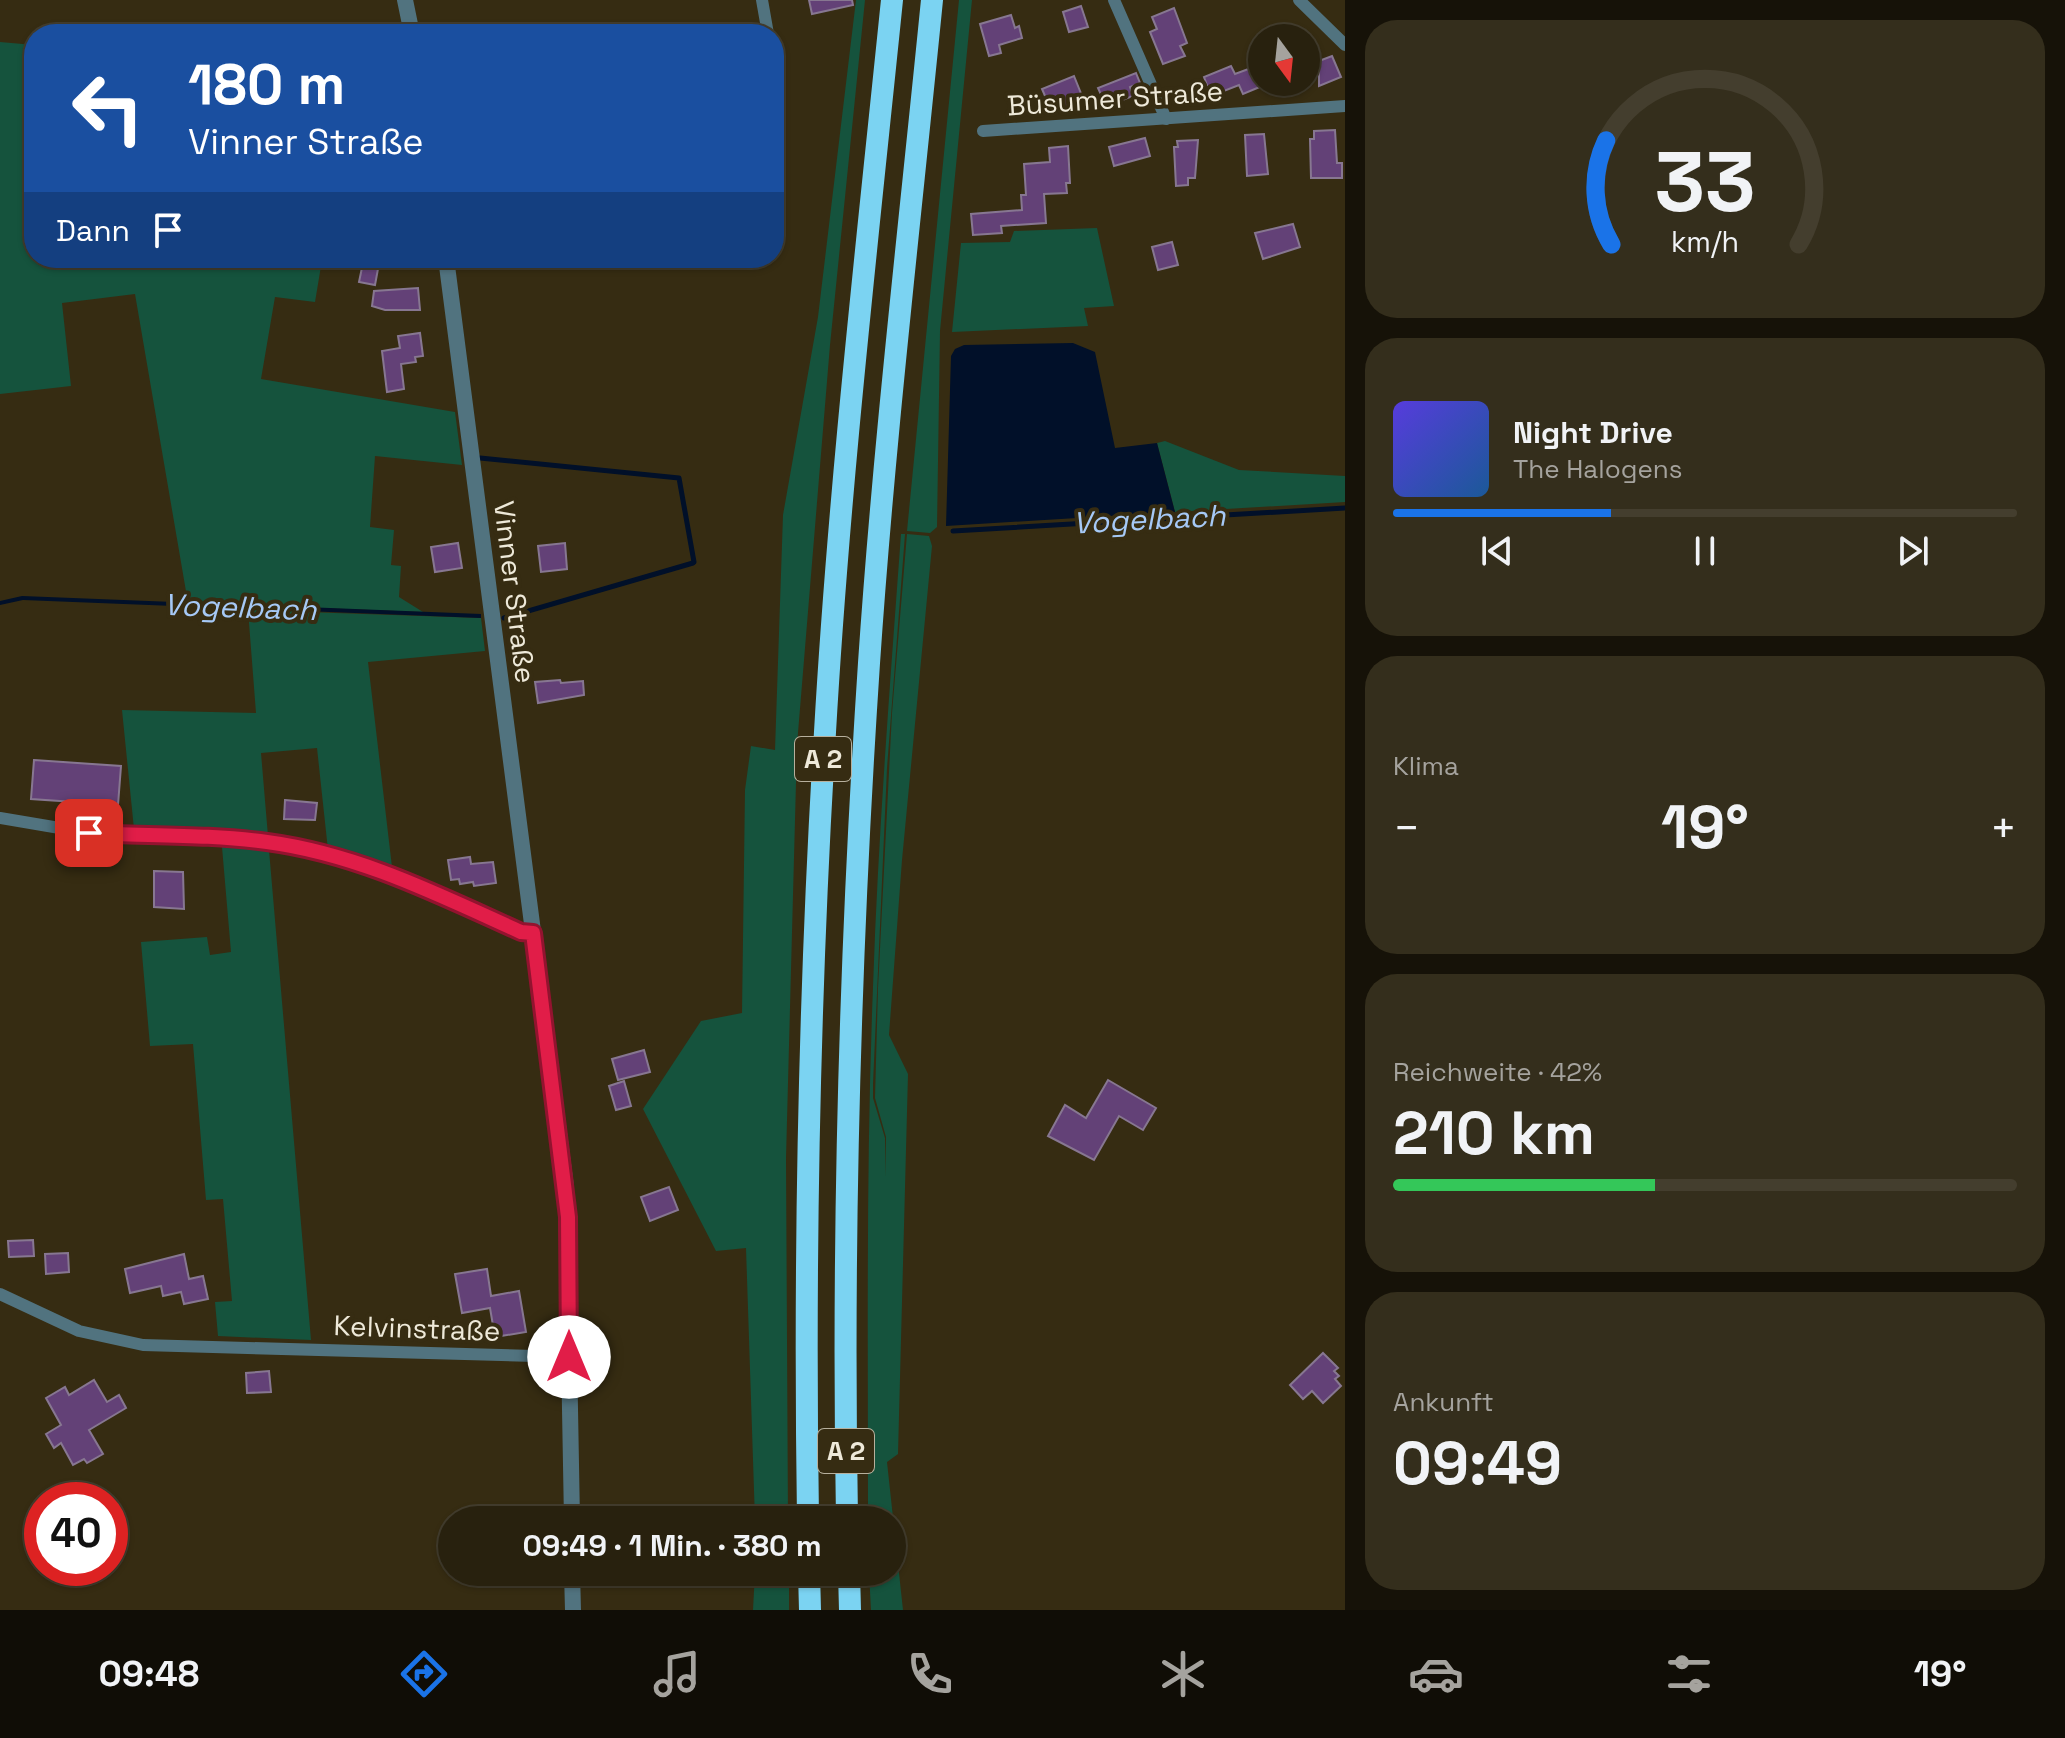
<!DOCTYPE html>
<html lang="de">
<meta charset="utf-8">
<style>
:root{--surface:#28210e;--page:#342e1c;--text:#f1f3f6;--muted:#a5a39e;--line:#443e2e;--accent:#1a73e8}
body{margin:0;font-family:"Space Grotesk",sans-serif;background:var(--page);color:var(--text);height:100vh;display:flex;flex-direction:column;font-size:30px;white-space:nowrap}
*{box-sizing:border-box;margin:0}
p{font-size:26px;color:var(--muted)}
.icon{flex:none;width:44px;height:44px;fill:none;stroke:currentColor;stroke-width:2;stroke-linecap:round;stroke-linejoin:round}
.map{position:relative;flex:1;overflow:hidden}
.sheet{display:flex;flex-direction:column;gap:20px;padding:20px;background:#161208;width:720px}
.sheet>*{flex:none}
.hud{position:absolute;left:24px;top:24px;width:760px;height:244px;border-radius:32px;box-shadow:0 2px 6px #0004,0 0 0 2px var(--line);background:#1a4fa0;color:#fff;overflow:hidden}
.needle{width:52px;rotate:165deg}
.buttons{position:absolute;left:1248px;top:24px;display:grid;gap:16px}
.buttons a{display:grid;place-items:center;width:72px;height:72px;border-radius:50%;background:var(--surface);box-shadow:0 2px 6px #0004,0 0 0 2px var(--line);font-size:40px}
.speed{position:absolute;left:24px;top:1482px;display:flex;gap:16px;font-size:40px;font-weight:700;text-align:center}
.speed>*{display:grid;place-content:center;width:104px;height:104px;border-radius:50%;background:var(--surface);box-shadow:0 2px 6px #0004,0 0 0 2px var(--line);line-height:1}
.speed .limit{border:12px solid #d22;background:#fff;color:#111}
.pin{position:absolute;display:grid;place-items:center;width:68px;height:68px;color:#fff;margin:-34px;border-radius:16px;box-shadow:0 4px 12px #0006}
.me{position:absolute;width:88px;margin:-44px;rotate:0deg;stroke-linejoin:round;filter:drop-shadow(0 0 6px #0008)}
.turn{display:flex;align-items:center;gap:28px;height:168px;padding:0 32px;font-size:36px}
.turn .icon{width:104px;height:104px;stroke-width:2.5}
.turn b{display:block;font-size:56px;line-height:68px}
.then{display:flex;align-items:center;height:76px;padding:0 32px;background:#0003;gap:16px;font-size:30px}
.big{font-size:60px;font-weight:600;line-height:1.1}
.sheet .tile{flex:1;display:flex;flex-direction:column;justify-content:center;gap:12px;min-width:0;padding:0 28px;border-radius:32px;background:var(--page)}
.sheet .dial{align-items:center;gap:0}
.dial svg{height:208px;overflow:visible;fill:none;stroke:var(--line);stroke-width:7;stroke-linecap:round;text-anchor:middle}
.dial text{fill:var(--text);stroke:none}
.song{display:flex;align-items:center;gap:24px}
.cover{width:96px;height:96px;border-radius:12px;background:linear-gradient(135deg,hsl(250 70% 55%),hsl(210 70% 35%))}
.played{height:8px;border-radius:4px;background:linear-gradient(90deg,var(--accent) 35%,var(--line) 35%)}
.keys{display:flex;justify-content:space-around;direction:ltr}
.heat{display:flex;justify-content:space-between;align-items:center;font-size:44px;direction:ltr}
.charge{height:12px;border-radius:6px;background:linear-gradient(90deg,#34c759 42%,var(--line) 0)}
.trip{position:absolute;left:438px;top:1506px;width:468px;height:80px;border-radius:40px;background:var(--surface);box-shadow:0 2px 6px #0004,0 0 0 2px var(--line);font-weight:600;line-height:80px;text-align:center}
.tab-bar{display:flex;height:128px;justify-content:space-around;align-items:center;background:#100d06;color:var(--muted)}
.tab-bar .icon{width:56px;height:56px}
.tab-bar .current{color:var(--accent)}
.tab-bar b{font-size:36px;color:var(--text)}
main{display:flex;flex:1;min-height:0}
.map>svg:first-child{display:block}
</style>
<main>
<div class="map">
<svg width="1345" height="1610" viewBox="0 0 1345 1610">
<rect width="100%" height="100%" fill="#362c12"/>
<g fill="#15533d">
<polygon points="856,0 865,0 830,345 797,745 786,1158 788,1520 755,1520 746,1248 716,1251 643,1109 701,1021 742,1013 745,790 751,746 775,750 783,515 818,317"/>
<polygon points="959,0 972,0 940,331 937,527 930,533 907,531"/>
<polygon points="0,42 34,45 34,258 322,260 315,302 275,297 261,379 455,412 462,465 375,456 370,527 394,530 391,565 401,566 399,597 423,612 188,603 135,294 62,303 71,386 0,394"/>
<polygon points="1097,228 1114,306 1084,308 1088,326 952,332 961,243 1010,242 1014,231"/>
<polygon points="1165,441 1239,470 1345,476 1345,502 1175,512 1157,443"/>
<path d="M 901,534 L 905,534 L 887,768 L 873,1084 L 873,1098 L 885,1138 L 886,1177 L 886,1137 L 875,1098 L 878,988 L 892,713 L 907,534 L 929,536 L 932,546 L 902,860 L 889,1035 L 908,1074 L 898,1454 L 887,1462 L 903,1610 L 871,1610 L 869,1572 L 892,1572 L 892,1520 L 868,1520 C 868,1342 866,1165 873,987 C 878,836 890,685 901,534 Z"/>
<polygon points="248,610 481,618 485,651 368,662 392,867 328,850 317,748 261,753 268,836 134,829 122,710 256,713"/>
<polygon points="222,847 269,850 311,1340 218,1336 215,1302 232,1301 223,1199 206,1200 193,1044 150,1046 141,942 207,937 210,955 231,952"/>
<polygon points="755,1572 789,1572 789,1610 753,1610"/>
</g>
<g fill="#011029">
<polygon points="1073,343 1095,352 1115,448 1157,443 1175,512 946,526 951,356 955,349 964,345"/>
<polygon points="22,596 481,614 481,618 23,600 0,605 0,601"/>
</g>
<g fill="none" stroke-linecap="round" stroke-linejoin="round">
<g stroke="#011029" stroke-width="5">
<polyline points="480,458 679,478 694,562"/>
<polyline points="953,531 1345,508"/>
<polyline points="504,618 693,563"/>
</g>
</g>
<g fill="#634177" stroke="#877791" stroke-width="2">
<polygon points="809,0 852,0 853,5 812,14"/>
<polygon points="1081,6 1088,27 1069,32 1063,12"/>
<polygon points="1174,8 1187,43 1180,46 1185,56 1163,64 1150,32 1157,29 1152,17"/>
<polygon points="1011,15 1015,28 1019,26 1022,38 999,45 1001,53 989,56 980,24"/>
<polygon points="1332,56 1341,77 1319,86 1319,61"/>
<polygon points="1262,64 1262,86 1243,94 1239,85 1211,96 1204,77 1231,66 1235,74"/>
<polygon points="1136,73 1140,83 1130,87 1133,96 1112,104 1109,97 1103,99 1098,88"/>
<polygon points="1074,76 1084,101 1052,112 1042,89"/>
<polygon points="1335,130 1337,163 1342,163 1342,178 1311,178 1310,139 1314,139 1314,131"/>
<polygon points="1264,134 1268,174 1247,176 1245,135"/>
<polygon points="1145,138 1150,156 1114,166 1109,147"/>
<polygon points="1198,140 1195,178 1188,178 1188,185 1176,186 1174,147 1178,147 1177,141"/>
<polygon points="1068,146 1070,183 1066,183 1067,193 1044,194 1046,223 1001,226 1002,233 973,235 971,214 1022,210 1021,195 1026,195 1024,164 1050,162 1049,148"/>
<polygon points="1293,224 1300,247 1263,259 1255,233"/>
<polygon points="1172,242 1178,265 1158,270 1152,247"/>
<polygon points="364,258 380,258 375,285 359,282"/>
<polygon points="418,288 420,310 385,310 372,306 374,291"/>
<polygon points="420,333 423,356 415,357 416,362 401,364 404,389 387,392 382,351 400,348 398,336"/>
<polygon points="458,543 462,568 435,572 431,547"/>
<polygon points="565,543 567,569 541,572 538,546"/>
<polygon points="560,680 561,683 583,681 584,695 538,703 535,682"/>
<polygon points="34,760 121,766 118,805 31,799"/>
<polygon points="285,800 317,803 315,820 284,819"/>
<polygon points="470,857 471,864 493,862 496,883 474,886 473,882 460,884 459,879 451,880 448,860"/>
<polygon points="154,871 183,872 184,909 154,907"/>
<polygon points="644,1050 650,1072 618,1080 612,1059"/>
<polygon points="1108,1080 1156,1108 1143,1130 1119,1116 1094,1160 1048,1136 1065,1105 1086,1118"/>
<polygon points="624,1081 631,1106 616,1110 609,1086"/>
<polygon points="669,1187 678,1210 650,1221 641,1197"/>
<polygon points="33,1240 34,1256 9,1257 8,1241"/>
<polygon points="68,1253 69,1272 46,1274 45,1254"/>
<polygon points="184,1254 189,1279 203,1276 208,1299 184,1304 181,1292 163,1296 161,1286 130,1293 125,1269"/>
<polygon points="487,1269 491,1296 519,1291 526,1332 495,1337 490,1308 462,1313 455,1274"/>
<polygon points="1323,1353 1338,1368 1334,1371 1339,1376 1335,1379 1341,1386 1323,1403 1312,1391 1303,1399 1290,1385"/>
<polygon points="269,1371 271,1392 247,1393 246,1373"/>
<polygon points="94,1380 107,1402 119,1395 126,1408 89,1430 103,1454 87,1463 84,1459 73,1465 61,1443 54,1448 46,1434 61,1425 46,1398 65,1387 69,1395"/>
</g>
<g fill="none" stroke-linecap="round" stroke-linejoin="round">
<g stroke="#51737f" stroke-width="12">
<polyline points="762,0 768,34"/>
<polyline points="1114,0 1166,119"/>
<polyline points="1299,0 1345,45"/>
<polyline points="983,131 1345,106"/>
<polyline points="0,818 89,833 267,842 393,874 521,932 533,933"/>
<polyline points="0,1294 79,1331 143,1345 569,1357"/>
</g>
<g stroke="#51737f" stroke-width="16">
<polyline points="405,0 412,34"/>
<polyline points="446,258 566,1187 572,1520"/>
<polyline points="572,1572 573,1610"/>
</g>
<g stroke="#7bd3f2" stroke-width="22">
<path d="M 808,1520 C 804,1257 809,994 825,732 C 839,488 867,244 892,0"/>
<path d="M 847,1520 C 842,1234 850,948 869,663 C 884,442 910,221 932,0"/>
<polyline points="809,1572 810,1610"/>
<polyline points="849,1572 850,1610"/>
</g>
</g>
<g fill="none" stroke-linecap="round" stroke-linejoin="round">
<defs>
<path id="route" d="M 89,833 C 148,836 209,834 267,842 C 358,854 439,895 521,932 L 533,933 L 568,1217 L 569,1357"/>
</defs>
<use href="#route" stroke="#92132f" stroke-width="20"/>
<use href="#route" stroke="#e11d48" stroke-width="14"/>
</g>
<g text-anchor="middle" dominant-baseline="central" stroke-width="8" stroke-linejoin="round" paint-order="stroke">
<g fill="#362c12" stroke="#b7b09d" stroke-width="2">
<rect x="795" y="737" width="56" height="44" rx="6"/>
<rect x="818" y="1429" width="56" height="44" rx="6"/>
</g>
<g font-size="26" font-weight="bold" fill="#eee9d9">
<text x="823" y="759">A 2</text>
<text x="846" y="1451">A 2</text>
</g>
<g font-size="28" fill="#eee9d9" stroke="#362c12">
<text transform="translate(1115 98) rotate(-4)">Büsumer Straße</text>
<text transform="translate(515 592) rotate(83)">Vinner Straße</text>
<text transform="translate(417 1328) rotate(2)">Kelvinstraße</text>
</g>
<g font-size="30" font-style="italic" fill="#a6c9f6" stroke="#362c12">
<text transform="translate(1149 519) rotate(-3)">Vogelbach</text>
<text transform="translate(240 607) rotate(2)">Vogelbach</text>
</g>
</g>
</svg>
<div class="buttons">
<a><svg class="needle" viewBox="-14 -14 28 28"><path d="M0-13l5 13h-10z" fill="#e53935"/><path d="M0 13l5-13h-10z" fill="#a5a39e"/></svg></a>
</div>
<div class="speed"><div class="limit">40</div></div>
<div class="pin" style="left:89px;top:833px;background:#d93025"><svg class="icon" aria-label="arrive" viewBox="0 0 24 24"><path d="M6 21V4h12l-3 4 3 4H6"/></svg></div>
<svg class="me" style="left:569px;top:1357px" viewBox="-20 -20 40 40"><circle r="19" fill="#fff"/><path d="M0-13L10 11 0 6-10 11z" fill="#e11d48"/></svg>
<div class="trip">09:49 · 1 Min. · 380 m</div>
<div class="hud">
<div class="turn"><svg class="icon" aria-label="left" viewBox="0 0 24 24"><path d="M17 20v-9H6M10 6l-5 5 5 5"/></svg><div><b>180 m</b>Vinner Straße</div></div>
<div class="then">Dann<svg class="icon" aria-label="arrive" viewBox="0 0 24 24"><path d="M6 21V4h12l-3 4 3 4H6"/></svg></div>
</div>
</div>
<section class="sheet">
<div class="tile dial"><svg viewBox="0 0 100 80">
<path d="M14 69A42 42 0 1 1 86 69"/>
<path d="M14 69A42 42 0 0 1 12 29" stroke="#1a73e8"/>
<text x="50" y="56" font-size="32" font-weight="700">33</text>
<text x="50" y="72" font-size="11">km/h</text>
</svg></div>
<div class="tile">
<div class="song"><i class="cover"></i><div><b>Night Drive</b><p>The Halogens</p></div></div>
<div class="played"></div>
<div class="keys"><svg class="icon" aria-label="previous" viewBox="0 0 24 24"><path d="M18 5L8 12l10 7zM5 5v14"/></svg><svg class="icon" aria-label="pause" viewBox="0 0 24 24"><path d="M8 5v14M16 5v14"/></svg><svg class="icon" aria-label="next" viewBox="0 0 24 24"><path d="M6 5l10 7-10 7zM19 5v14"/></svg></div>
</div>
<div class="tile"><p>Klima</p>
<div class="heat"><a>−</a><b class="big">19°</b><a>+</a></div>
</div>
<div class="tile"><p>Reichweite · 42%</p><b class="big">210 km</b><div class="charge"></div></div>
<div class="tile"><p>Ankunft</p><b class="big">09:49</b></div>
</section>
</main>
<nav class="tab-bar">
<b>09:48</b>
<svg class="icon current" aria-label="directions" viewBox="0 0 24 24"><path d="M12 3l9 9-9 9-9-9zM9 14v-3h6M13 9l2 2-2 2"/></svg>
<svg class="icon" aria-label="music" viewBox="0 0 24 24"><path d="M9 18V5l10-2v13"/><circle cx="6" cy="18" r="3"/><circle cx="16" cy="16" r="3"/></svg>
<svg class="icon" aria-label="phone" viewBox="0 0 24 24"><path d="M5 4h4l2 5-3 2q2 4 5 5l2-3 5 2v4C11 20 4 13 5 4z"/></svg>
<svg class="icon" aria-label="climate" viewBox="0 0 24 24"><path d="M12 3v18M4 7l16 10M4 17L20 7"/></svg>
<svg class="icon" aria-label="car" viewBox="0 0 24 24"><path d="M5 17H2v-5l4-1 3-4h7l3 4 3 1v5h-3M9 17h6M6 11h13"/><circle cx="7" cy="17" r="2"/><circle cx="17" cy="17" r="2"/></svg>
<svg class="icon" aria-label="filters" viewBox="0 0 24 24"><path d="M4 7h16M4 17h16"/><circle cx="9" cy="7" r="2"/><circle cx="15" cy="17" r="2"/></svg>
<b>19°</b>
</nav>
